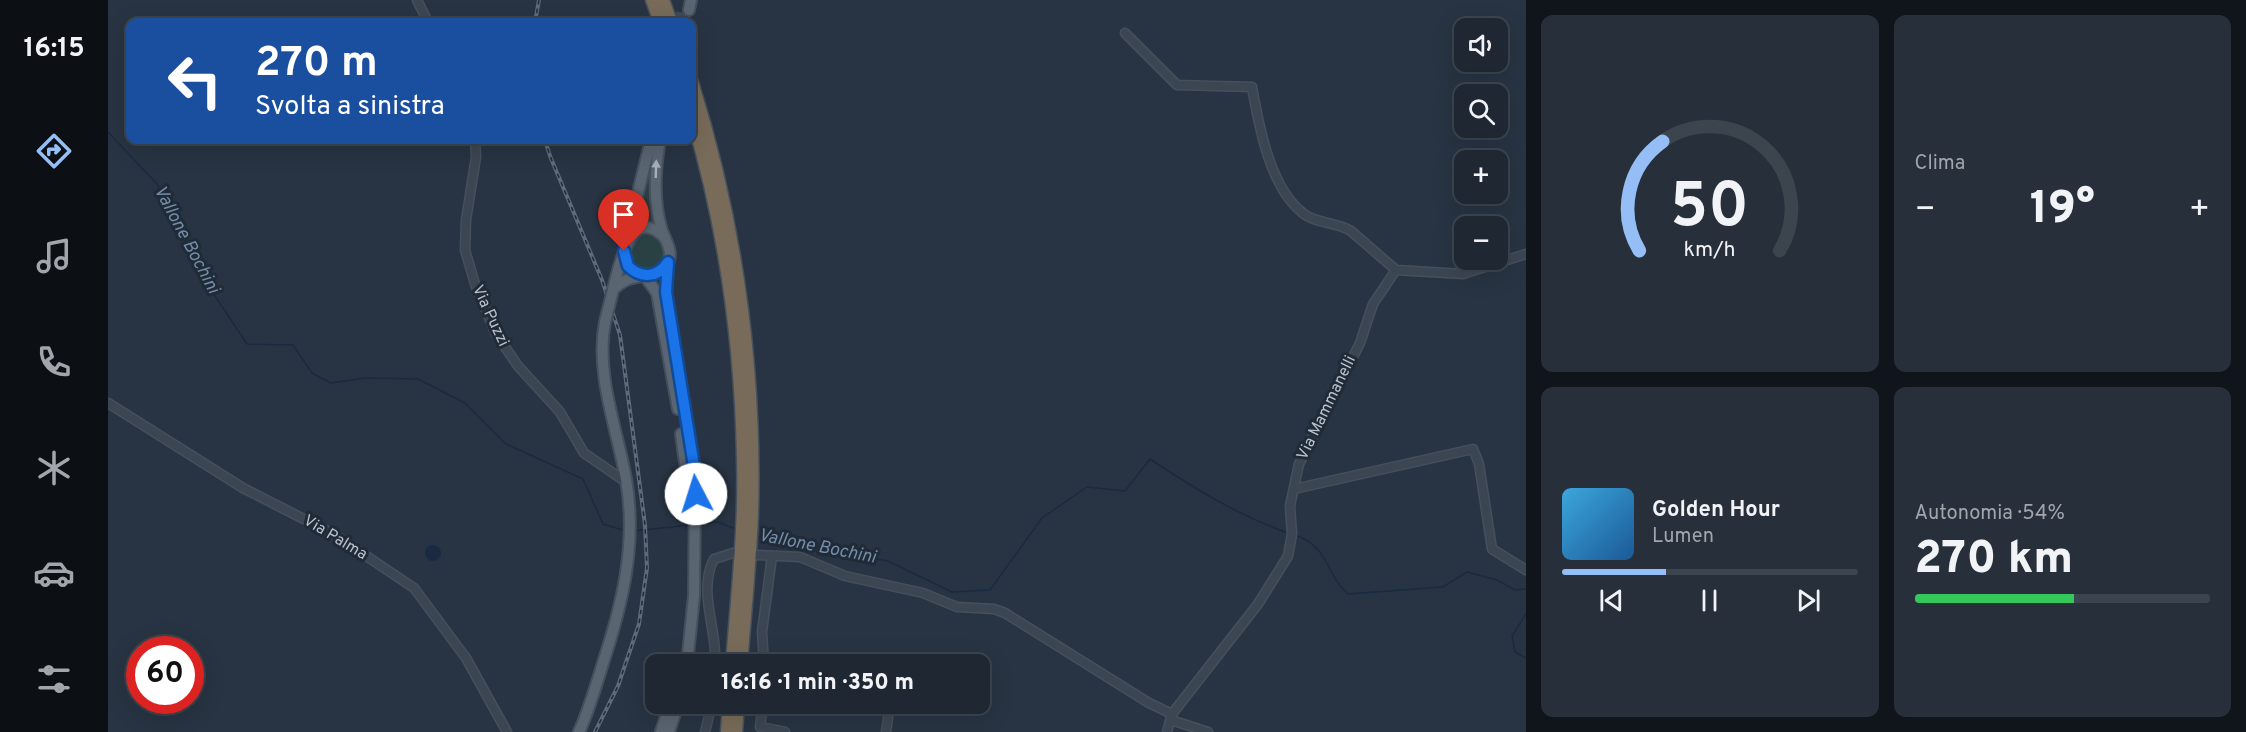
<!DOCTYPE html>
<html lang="it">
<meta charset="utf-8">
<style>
:root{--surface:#1e2732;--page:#262f3a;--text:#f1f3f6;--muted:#a1a5ac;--line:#3c444d;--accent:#95bdf6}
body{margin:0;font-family:Overpass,sans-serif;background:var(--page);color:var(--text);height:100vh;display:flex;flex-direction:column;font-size:22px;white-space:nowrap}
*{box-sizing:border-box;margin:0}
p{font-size:20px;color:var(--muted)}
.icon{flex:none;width:33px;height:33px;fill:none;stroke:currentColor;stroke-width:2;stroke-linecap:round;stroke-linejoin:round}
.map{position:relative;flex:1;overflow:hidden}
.side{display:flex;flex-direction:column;gap:15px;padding:15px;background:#10151c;width:720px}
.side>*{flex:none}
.hud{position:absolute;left:18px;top:18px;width:570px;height:126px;border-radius:12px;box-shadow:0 6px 24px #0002,0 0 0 2px var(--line);background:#1a4fa0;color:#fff;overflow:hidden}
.tools{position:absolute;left:1346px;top:18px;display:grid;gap:12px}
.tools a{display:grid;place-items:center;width:54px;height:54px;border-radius:12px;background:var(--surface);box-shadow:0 6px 24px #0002,0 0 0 2px var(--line);font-size:30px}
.speed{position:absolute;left:18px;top:636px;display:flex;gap:12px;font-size:30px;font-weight:700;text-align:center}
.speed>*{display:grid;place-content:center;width:78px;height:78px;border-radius:50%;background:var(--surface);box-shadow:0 6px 24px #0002,0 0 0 2px var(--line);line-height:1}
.speed .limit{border:9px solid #d22;background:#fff;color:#111}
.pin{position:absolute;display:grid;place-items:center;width:51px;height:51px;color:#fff;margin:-62px -26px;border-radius:50% 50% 50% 0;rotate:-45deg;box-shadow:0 0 6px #0007}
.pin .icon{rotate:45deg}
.me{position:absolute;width:66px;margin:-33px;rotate:355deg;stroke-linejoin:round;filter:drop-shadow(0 0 4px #0008)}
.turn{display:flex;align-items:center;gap:21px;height:126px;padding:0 30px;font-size:27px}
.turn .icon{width:78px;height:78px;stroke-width:2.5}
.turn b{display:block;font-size:42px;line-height:51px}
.big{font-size:45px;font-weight:800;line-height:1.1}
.side .tile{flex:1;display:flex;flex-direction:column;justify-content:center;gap:9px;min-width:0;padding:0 21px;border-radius:12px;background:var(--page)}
.side .dial{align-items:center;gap:0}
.dial svg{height:156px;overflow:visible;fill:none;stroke:var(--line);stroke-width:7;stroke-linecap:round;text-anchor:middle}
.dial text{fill:var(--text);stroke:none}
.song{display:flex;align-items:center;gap:18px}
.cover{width:72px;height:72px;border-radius:9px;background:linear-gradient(135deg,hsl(200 70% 55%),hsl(210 70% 35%))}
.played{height:6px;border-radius:3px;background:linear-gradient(90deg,var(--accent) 35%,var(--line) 35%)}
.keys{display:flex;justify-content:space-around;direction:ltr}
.heat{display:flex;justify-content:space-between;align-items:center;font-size:33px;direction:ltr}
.charge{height:9px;border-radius:4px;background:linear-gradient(90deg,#34c759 54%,var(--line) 0)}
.side .tiles{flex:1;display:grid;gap:15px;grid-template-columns:repeat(2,1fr)}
.trip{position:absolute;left:537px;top:654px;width:345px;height:60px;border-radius:12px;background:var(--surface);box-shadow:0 6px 24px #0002,0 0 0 2px var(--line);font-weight:800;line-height:60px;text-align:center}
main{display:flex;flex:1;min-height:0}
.tab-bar{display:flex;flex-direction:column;width:108px;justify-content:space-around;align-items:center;background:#0c1014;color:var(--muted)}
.tab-bar .icon{width:42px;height:42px}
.tab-bar .current{color:var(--accent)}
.tab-bar b{font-size:27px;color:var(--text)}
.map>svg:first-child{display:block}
</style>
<main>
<nav class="tab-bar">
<b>16:15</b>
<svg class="icon current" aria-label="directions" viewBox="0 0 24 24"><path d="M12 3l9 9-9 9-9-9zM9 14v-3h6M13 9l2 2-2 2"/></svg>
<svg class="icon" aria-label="music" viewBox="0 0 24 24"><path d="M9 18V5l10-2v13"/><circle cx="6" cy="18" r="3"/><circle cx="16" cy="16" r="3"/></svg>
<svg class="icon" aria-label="phone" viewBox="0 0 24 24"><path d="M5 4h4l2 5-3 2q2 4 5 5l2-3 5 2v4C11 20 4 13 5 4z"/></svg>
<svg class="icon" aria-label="climate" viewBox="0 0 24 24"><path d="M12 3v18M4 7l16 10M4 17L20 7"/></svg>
<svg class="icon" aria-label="car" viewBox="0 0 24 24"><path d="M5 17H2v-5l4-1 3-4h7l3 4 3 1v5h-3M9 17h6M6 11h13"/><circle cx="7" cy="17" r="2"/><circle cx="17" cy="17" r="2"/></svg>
<svg class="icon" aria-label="filters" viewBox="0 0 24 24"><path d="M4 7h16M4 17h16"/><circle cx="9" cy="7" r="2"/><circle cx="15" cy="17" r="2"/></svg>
</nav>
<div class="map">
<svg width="1418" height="732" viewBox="0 0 1418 732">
<rect width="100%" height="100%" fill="#283443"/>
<g fill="#2a4143">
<polygon points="540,171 543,172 550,228 525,230"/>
<circle cx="538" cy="253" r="19"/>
</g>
<circle fill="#1a2b41" cx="325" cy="553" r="8"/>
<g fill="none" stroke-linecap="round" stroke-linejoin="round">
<g stroke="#1a2b41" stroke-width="1.5">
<polyline points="0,132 49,184 95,278 139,344 185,345 204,373 223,383 257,378 310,379 357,403 398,444 475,479 495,524 518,531"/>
<polyline points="591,524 610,522 630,530"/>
<polyline points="525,531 583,525"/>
<path d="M 1187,535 C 1222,547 1217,574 1240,594 L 1335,587 L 1359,572 L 1389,580 L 1407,590 L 1418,589"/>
<path d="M 648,537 L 780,561 L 844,592 L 882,590 L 934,518 L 979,487 L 1017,491 L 1042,459 C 1086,488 1129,515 1180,533"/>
<polyline points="1418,614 1404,636 1407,652 1418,658"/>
</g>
<polyline stroke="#3e4958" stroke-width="10" stroke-dasharray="10 5" stroke-linecap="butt" points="571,22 574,9"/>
<defs>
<g id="minor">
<polyline points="309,0 320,22"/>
<path d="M 1017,33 L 1069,85 L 1144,87 C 1151,126 1162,189 1196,214 C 1209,224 1229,222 1243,231 L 1288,270 L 1355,274 L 1418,254"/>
<polyline points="367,140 368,157 358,220 357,250 367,284 388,334 410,366 452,412 476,453 518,482"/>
<polyline points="0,403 135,488 227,535 306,588 358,658 399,732"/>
<polyline points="1186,489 1365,449 1371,464 1384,549 1418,570"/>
<polyline points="649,555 692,557 737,576 815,593 849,607 886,609 897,613 1041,703 1064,714"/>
<path d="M 607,664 C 610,631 589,591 606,559 L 625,553"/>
<polyline points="656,664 654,632 664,556"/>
<polyline points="655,704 652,727 677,732"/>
<polyline points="1063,720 1100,732"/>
<polyline points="597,732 604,704"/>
<polyline points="778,732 782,704"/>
<polyline points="1059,732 1064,714 1150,604 1180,556 1184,534 1182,506 1191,464 1252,343 1265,304 1288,270"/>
</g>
<g id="major">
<polyline points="581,10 583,0"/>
<polyline points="517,245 543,140"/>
<polyline points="560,262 558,292 585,461 587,494 586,596 579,664"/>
<polyline points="536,275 549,293 570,409"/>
<path d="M 505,289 C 511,269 522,202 557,238"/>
<path d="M 505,290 C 524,269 545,282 558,266 C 568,252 556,240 553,227 C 545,199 547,168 552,140"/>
<polyline points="573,434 580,484"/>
<path d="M 471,732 C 481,710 488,686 495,663 C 515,602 529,543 518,479 C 509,429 487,373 497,322"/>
<polyline points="553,732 562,704"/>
<polyline points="561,732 570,704"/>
</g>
<g id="highway">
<polyline points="544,0 552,22"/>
<polyline points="555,0 563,22"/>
<path d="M 584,82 C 628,222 648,367 644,514 C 642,564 637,614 633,664"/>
<path d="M 584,117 C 617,228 633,343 635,459 C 637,528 629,596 624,664"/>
<polyline points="619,732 621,704"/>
<polyline points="628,732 630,704"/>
</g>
</defs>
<use href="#minor" stroke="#464f5c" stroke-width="11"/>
<use href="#major" stroke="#464f5c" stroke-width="14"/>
<use href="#highway" stroke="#47515d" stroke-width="15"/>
<use href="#minor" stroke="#3c4652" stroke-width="8"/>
<use href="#major" stroke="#5a6572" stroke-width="10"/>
<use href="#highway" stroke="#786b59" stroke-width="12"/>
<defs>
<g id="rail">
<polyline points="427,22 431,0"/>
<polyline points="437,140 442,156 494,280 512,335 537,525 539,568 531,624 510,686 487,732"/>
</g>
</defs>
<use href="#rail" stroke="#5e6a79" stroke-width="4"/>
<use href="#rail" stroke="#212b38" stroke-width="1.5" stroke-dasharray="4.5" stroke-linecap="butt"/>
<defs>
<polyline id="major-bridge" points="497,322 505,290"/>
</defs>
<use href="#major-bridge" stroke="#464f5c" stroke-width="14" stroke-linecap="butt"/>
<use href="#major-bridge" stroke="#5a6572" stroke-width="10"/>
</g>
<defs><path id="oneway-solid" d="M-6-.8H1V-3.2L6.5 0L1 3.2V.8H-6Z" transform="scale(1.5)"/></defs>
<use fill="#a6afba" href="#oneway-solid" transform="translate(548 169) rotate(-88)"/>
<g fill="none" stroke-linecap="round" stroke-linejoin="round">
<defs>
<path id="route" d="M 516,251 L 520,266 C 533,279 550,278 560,262 L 558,292 L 585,460 L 588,494"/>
</defs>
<use href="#route" stroke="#114b97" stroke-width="15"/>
<use href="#route" stroke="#1a73e8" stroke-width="10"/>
</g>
<g text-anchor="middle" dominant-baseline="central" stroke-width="6" stroke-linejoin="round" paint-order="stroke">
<g font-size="16" fill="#b9c1cc" stroke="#212b38">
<text transform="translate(382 316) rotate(65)">Via Puzzi</text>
<text transform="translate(1219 408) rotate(-64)">Via Mammanelli</text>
<text transform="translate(227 538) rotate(31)">Via Palma</text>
</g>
<g font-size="18" font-style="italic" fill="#748daa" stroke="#212b38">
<text transform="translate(78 240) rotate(62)">Vallone Bochini</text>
<text transform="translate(709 547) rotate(11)">Vallone Bochini</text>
</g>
</g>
</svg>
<div class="tools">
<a><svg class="icon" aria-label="sound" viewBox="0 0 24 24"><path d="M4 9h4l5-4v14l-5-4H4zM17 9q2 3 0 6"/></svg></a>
<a><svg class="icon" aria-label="search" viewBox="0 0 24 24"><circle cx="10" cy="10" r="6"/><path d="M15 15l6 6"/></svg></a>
<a>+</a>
<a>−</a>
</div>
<div class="speed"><div class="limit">60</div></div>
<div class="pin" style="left:516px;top:251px;background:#d93025"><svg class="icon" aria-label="arrive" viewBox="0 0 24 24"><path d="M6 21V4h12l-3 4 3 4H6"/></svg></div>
<svg class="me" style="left:588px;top:494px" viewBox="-20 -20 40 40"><circle r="19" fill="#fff"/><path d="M0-13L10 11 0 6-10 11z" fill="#1a73e8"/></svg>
<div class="trip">16:16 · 1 min · 350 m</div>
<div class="hud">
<div class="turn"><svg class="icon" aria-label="left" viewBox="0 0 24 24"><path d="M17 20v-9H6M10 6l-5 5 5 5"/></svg><div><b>270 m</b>Svolta a sinistra</div></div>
</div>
</div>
<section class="side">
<div class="tiles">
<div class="tile dial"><svg viewBox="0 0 100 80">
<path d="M14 69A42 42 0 1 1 86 69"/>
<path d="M14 69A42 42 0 0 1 26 13" stroke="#95bdf6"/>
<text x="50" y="56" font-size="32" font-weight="700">50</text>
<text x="50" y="72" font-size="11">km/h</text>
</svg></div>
<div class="tile"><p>Clima</p>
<div class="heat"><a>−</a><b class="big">19°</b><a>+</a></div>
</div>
<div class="tile">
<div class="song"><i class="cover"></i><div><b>Golden Hour</b><p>Lumen</p></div></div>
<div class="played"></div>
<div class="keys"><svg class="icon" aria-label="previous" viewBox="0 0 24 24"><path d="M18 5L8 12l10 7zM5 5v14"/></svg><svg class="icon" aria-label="pause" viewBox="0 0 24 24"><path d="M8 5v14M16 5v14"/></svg><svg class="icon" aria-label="next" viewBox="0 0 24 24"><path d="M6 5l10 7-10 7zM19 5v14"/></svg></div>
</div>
<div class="tile"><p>Autonomia · 54%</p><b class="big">270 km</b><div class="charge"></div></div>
</div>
</section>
</main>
